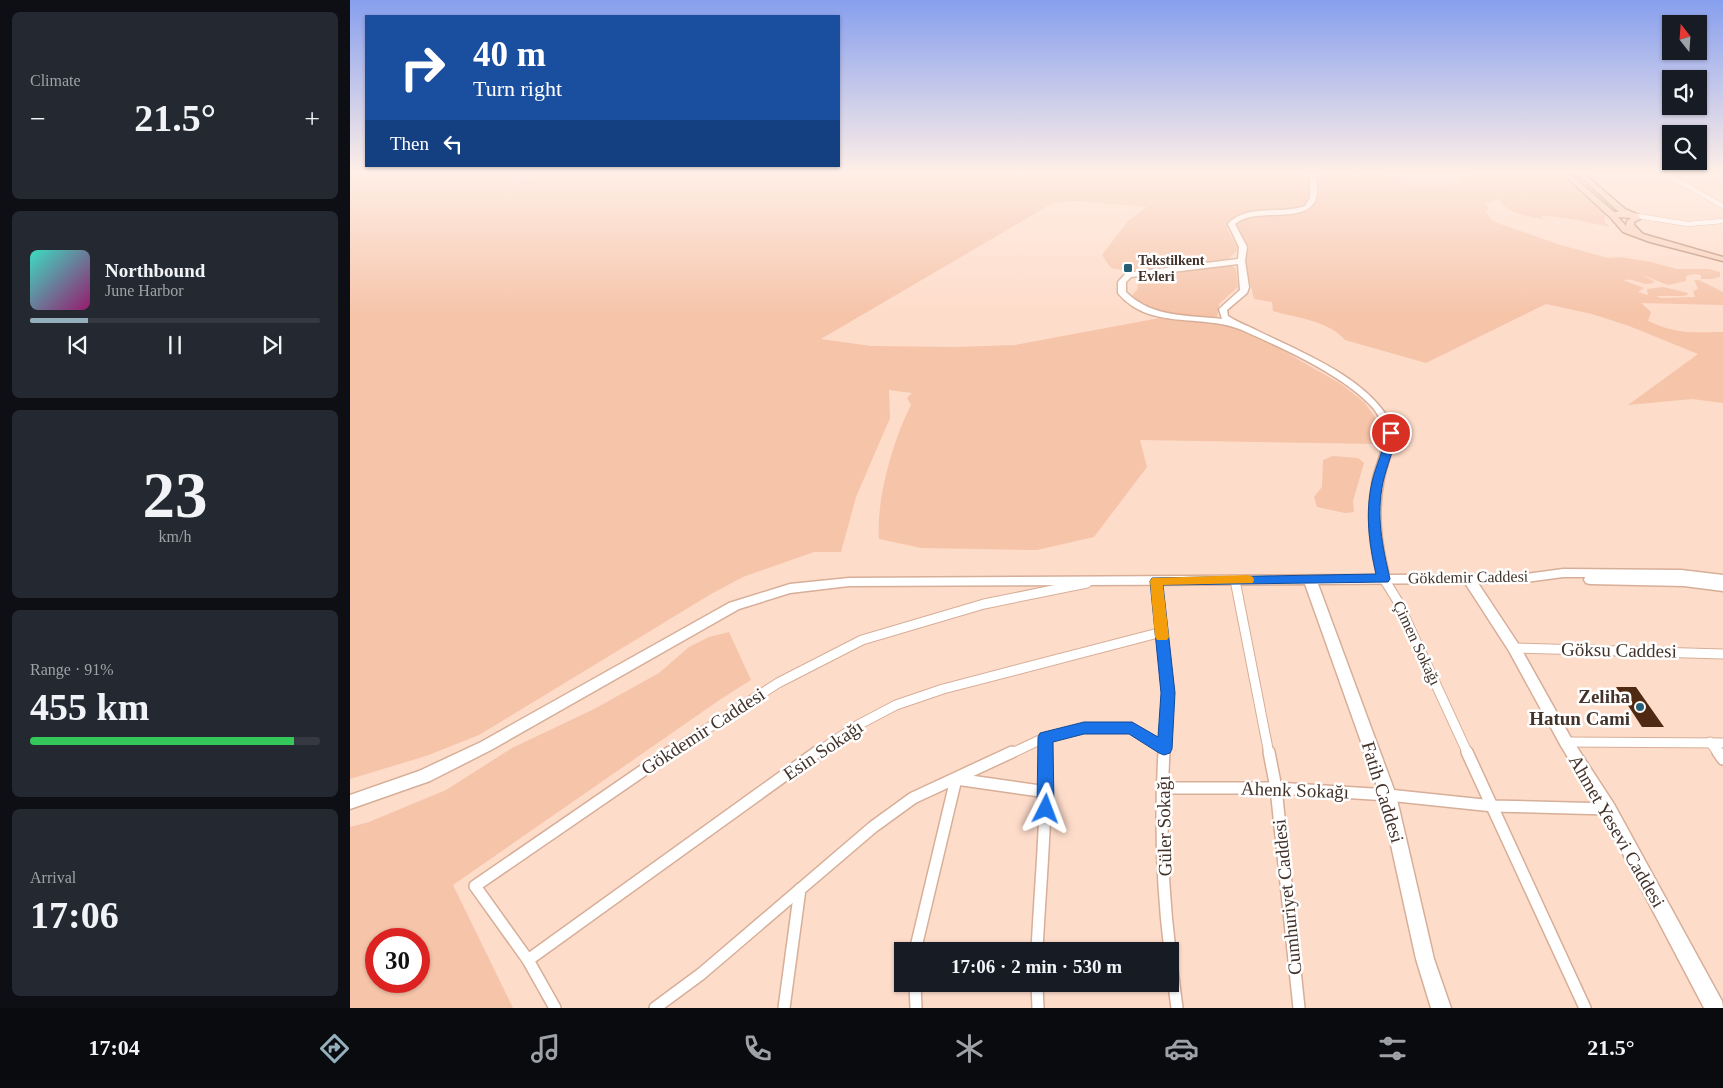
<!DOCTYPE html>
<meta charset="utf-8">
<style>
:root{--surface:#171b24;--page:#242831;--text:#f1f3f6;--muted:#9ea1a6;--line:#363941;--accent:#95b0bd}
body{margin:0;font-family:"Times New Roman",serif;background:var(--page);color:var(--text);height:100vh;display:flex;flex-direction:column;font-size:19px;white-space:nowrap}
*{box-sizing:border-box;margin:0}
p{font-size:16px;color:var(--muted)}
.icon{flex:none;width:28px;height:28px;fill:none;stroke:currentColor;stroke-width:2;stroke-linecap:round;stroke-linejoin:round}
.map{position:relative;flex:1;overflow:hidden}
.details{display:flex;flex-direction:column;gap:12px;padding:12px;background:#0d0f14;width:350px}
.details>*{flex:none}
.hud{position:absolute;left:15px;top:15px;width:475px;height:152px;border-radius:0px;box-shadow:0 1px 4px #0004;background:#1a4fa0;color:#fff;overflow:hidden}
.needle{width:32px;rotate:343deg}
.tools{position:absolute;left:1312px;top:15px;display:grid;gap:10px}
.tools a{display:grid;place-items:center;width:45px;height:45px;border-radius:0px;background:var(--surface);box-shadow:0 1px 4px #0004;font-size:25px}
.speed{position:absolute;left:15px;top:928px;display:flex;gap:10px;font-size:25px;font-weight:700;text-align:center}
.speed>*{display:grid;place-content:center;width:65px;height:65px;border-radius:50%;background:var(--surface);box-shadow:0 1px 4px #0004;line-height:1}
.speed .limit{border:8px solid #d22;background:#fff;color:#111}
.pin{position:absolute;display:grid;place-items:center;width:42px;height:42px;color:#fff;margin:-21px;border:2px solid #fff;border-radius:50%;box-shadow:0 1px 5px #0007}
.me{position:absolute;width:55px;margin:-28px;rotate:3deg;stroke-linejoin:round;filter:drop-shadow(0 0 4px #0008)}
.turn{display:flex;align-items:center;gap:18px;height:105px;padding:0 25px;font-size:22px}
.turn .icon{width:65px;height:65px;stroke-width:2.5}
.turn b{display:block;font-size:35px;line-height:42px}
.then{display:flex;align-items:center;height:48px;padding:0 25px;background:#0003;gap:10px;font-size:19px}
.big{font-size:38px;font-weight:800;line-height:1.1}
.details .card{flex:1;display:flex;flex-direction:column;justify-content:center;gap:8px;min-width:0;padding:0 18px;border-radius:8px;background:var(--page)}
.details .dial{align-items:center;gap:0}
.dial b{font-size:65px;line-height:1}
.song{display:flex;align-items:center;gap:15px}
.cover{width:60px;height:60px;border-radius:8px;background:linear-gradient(135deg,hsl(170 70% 55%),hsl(320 70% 35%))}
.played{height:5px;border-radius:2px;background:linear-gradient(90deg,var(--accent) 20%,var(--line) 20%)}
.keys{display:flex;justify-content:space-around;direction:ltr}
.heat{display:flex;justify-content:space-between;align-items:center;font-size:28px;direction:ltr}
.charge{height:8px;border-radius:4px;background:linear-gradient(90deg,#34c759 91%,var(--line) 0)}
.trip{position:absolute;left:544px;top:942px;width:285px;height:50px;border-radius:0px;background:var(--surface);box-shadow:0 1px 4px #0004;font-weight:800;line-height:50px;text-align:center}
.dock{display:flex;height:80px;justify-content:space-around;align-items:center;background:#090b0e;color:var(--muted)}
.dock .icon{width:35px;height:35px}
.dock .active{color:var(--accent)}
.dock b{font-size:22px;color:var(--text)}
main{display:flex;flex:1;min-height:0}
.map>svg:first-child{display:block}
</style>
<main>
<section class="details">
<div class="card"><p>Climate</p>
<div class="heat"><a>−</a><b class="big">21.5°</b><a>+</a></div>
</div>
<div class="card">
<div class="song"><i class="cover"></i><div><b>Northbound</b><p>June Harbor</p></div></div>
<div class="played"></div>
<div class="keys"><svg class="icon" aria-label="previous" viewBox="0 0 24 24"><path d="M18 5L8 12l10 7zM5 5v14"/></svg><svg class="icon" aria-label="pause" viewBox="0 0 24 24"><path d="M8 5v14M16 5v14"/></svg><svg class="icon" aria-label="next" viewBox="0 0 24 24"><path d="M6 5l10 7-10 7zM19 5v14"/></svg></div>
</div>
<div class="card dial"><b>23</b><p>km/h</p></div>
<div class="card"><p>Range · 91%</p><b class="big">455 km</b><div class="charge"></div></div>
<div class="card"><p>Arrival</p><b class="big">17:06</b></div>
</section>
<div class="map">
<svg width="1373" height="1008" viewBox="0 0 1373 1008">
<rect width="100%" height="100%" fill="#fedcca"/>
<g fill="#f6c4a9" fill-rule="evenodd">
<path d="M 0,173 L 163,173 L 163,182 L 217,173 L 958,173 C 959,182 960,193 957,200 C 948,220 896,204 878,222 L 877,229 L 887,247 L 886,252 L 877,260 L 778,271 L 761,268 L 752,255 L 778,221 L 797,207 L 726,201 L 703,203 L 471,339 L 521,346 L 606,347 L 665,345 L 815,317 L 871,324 L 904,334 L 991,384 L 1014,402 L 1025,417 L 1031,431 L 1028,444 L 790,440 L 797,467 L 744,537 L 687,550 L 571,548 L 529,539 C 526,500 543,440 561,405 L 557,398 L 562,393 L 539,390 L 540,418 L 506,497 L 491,552 L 464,552 L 393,577 L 361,594 L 129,735 L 76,756 L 0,779 Z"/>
<path d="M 967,173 L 994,173 L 1049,186 L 1097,186 L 1111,182 L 1110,180 L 1127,173 L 1207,173 L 1253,211 L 1256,215 L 1254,221 L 1260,227 L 1226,220 L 1192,215 L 1193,219 C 1179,217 1155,213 1149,199 L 1135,204 L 1139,208 L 1136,212 L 1142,220 L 1148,223 L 1207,244 L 1258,258 L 1270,257 L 1301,262 L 1327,269 L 1359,269 L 1370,272 L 1370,277 L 1362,279 L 1351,279 L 1351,275 L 1344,274 L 1336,276 L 1336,281 L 1318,285 L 1290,274 L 1305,282 C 1294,288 1285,277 1273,280 L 1294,288 L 1288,292 L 1298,295 L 1297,289 L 1313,287 L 1338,293 L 1337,295 L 1333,296 L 1306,296 L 1311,298 L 1345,297 L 1343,291 L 1348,289 L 1344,280 L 1349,280 L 1373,292 L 1373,305 L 1291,303 L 1301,312 L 1298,321 C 1329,335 1341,332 1373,332 L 1373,403 L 1342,399 L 1278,405 L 1348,354 L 1279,326 L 1242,314 L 1196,304 L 1076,363 L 995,340 C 979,321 947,318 923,311 L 922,302 L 904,299 L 894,259 L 897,249 L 896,243 L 888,231 L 887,222 C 905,209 956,221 965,204 C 970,196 968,183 967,173 Z"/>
<polygon points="1000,173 1045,173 1031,174 1061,185 1038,183"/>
<path d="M 881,264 L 886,269 L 888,287 L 869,304 L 867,318 C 846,318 792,313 782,295 L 787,290 L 789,279 L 787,276 L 790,275 Z"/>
<polygon points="983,456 1008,458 1014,463 1003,501 1004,512 995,513 967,507 964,497 972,487 973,460"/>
<path d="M 379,632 L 401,680 L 371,699 L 103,885 L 163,1008 L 0,1008 L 0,827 L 19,822 L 96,790 L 162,748 L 244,709 L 309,673 L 339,647 L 359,637 ZM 26,939 L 69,939 L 69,981 L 26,981 Z"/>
</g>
<polygon fill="#502912" points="1266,687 1286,687 1314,727 1292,727"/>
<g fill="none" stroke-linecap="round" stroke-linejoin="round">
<defs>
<g id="street-far2">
<polyline points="1314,173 1373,206"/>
<polyline points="1281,215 1338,224 1373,221"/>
</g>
<g id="street-far1">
<polyline points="1034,579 1047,600 1118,754"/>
<polyline points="885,580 919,754"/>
<polyline points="806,581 818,693 814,754"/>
<polyline points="1164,648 1373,654"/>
<polyline points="696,737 696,754"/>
<polyline points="1216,742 1373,743"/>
<polyline points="1360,742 1369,754"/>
<polyline points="318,754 428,683 512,640 634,604 737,583"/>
<polyline points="465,754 508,725 546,705 593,689 812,632"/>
<polyline points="660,754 696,737 734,728 782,728 814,749"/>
</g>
<g id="street">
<path d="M 814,752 C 810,818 812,886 820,951"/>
<polyline points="919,752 926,788 949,1008"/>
<polyline points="1117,752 1235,1008"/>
<polyline points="1368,752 1373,759"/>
<polyline points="812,788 926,788 1038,795 1143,806 1258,809"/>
<polyline points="565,951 606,779 697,792"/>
<path d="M 687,951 C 690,885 697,819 696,752"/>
<polyline points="820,954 827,1008"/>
<polyline points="178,960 467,752"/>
<polyline points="565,984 566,1008"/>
<polyline points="687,984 688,1008"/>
<polyline points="205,1008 178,960 125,886 320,752"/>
<polyline points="305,1008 351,974 523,827 563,798 662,752"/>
<polyline points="434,1008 450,889"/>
</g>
<path id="secondary" d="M 960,173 L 966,173 C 966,182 969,193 965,201 C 953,225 905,206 885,224 L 897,247 L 895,261 L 899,287 L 897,293 L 877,310 L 878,316 C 887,322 896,325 906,330 C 954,354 1025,380 1046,433 C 1044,449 1037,463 1034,478 C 1027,512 1031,543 1039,575 L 1176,574 L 1213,569 L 1331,570 L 1373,575 L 1373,591 L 1334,586 L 1240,584 L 1236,583 L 1234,580 L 1235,577 L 1213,577 L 1176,582 L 1128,583 L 1169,645 L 1221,738 L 1264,804 L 1372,1001 L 1373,1008 L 1354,1008 L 1252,814 L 1211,746 L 1159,651 L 1115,583 L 968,584 L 1046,795 L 1084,959 L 1101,1008 L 1081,1008 L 1066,959 L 1030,795 L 955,584 L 499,586 L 440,593 L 389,609 L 141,750 L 80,781 L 0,809 L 0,795 L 69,771 L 131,742 L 379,603 L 440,584 L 499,578 L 1027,575 C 1019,543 1016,512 1023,478 C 1027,463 1033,449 1036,433 C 1033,425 1029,416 1024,409 C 996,376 932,348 892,330 C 852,313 799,331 768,293 L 768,282 L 776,273 L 888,259 L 889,247 L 878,224 C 897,203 930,215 955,206 L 960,198 ZM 888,264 L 890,290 L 869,309 L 872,319 C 838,315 802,318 776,292 L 776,282 L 781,277 Z"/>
<path id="primary" d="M 1212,173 L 1219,173 L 1264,212 L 1269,212 L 1226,173 L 1233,173 L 1275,209 L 1289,215 L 1290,219 L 1284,222 L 1284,225 L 1293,234 L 1373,257 L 1373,261 L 1300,242 L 1273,232 L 1261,218 ZM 1268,217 L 1281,218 L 1277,221 L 1276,226 Z"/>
</defs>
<use href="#street-far2" stroke="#d7ae98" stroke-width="5.5"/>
<use href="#street-far1" stroke="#d7ae98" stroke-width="11"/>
<use href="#street" stroke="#d7ae98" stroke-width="14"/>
<use href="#secondary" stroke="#d7ae98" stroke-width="3"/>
<use href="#primary" stroke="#b68468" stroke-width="3"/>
<use href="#street-far2" stroke="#fff" stroke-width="4.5"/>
<use href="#street-far1" stroke="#fff" stroke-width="9"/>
<use href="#street" stroke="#fff" stroke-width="11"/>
<use href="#secondary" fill="#fff" fill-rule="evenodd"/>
<use href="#primary" fill="#f8cfb9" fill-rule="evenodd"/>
</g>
<linearGradient id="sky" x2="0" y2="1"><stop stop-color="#879fee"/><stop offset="0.55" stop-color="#ffefe7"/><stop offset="1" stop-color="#ffefe7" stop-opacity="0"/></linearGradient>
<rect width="1373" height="314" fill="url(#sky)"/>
<path fill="#1a73e8" stroke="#114b97" d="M 1041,430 L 1046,433 C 1044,450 1037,465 1033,482 C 1026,516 1032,545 1040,579 L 1038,582 L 813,585 L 825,693 L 822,749 L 820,753 L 814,755 L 809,753 L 779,734 L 734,734 L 703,742 L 704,809 L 701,814 L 696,816 L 690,814 L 687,809 L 688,737 L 690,733 L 734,722 L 782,722 L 808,737 L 811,693 L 800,581 L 802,578 L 1026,574 C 1019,543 1015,514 1022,482 C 1026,465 1034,450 1036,433 Z"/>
<polygon fill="#f59e0b" points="898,575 903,577 904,580 903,583 813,585 819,637 817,640 807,640 805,637 800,581 802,578"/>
<g fill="#245f77" stroke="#fff" stroke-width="2">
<rect x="773" y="263" width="10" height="10" rx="2.5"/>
<circle cx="1290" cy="707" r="5"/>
</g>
<g text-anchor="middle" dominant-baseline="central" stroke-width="5" stroke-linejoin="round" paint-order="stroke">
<g font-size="14" font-weight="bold" fill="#44332a" stroke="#fff" text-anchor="start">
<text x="788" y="260">Tekstilkent<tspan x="788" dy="16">Evleri</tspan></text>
</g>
<g font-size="16" fill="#44332a" stroke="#fff">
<text transform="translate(1118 577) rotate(-1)">Gökdemir Caddesi</text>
<text transform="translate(1067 643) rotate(65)">Çimen Sokağı</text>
</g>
<g font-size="19" fill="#44332a" stroke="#fff">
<text transform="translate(1269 650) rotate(1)">Göksu Caddesi</text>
<text transform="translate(353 731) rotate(-33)">Gökdemir Caddesi</text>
<text transform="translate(473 750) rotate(-34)">Esin Sokağı</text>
<text transform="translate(945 790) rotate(2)">Ahenk Sokağı</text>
<text transform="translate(1033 792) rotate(73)">Fatih Caddesi</text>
<text transform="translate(814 826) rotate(-91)">Güler Sokağı</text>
<text transform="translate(1267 831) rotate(60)">Ahmet Yesevi Caddesi</text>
<text transform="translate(937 897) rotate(-96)">Cumhuriyet Caddesi</text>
</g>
<g font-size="19" font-weight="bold" fill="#44332a" stroke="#fff" text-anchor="end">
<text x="1280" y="696">Zeliha<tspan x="1280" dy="22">Hatun Cami</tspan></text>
</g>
</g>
</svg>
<div class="tools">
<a><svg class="needle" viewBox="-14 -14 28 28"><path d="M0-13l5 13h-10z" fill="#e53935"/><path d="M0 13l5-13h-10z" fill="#9ea1a6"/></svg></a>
<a><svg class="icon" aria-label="sound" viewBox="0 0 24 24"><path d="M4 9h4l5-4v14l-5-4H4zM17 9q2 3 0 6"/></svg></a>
<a><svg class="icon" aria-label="search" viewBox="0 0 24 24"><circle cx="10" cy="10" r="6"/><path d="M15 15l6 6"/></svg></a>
</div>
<div class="speed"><div class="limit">30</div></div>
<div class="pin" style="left:1041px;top:433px;background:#d93025"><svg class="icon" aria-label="arrive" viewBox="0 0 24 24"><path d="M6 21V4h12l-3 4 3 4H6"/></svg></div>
<svg class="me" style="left:696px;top:809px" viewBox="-20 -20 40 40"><path d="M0-17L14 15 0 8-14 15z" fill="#1a73e8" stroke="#fff" stroke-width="4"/></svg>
<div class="trip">17:06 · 2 min · 530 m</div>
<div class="hud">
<div class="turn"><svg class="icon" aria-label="right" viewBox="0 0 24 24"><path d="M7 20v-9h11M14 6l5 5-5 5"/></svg><div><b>40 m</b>Turn right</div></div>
<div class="then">Then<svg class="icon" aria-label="left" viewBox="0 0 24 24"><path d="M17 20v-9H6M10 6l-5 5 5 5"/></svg></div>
</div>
</div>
</main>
<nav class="dock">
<b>17:04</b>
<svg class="icon active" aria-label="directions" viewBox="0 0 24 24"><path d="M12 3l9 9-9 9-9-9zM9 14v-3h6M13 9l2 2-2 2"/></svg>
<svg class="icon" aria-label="music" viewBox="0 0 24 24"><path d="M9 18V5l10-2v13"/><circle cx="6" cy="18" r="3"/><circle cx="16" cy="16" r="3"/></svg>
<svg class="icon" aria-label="phone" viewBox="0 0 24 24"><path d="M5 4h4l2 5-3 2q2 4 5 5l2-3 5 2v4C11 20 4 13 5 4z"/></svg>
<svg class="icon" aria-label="climate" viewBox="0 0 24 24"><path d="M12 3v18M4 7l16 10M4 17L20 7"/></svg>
<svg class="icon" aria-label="car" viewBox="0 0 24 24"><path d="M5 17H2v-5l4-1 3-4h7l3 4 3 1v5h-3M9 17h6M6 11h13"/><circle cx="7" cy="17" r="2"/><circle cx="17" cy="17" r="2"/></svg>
<svg class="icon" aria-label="filters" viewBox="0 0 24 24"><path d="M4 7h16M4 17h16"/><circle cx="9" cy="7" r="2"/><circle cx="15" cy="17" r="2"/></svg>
<b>21.5°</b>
</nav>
